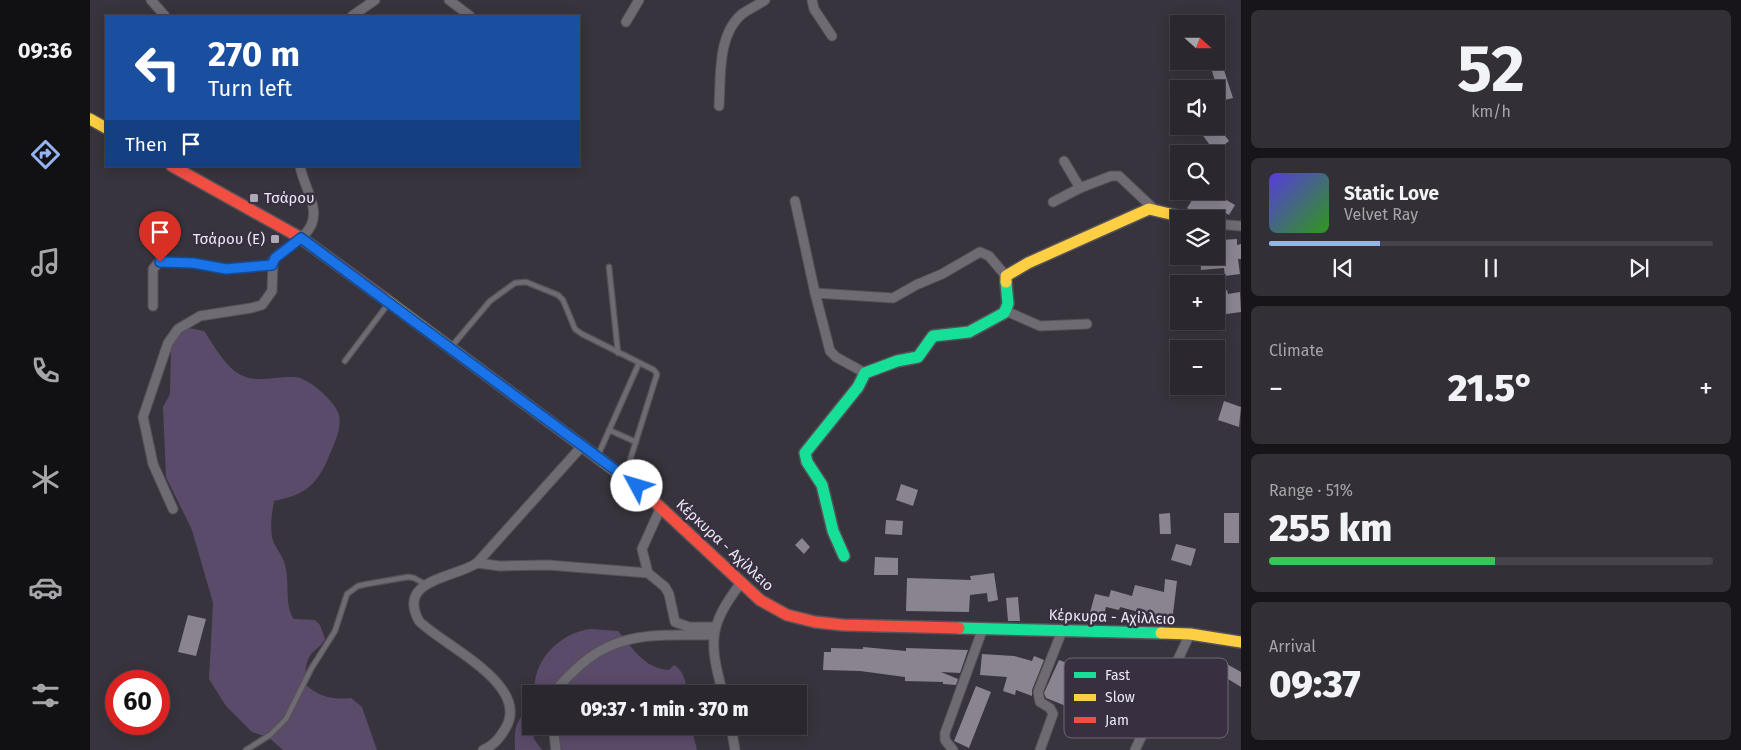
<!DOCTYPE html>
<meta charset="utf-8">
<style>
:root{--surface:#2a272e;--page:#322f36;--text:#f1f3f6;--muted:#a5a5aa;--line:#46444a;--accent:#95b2f1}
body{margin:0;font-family:"Fira Sans",sans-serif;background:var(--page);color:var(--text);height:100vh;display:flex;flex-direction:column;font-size:19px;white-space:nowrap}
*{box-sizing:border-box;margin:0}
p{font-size:16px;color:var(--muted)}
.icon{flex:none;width:28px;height:28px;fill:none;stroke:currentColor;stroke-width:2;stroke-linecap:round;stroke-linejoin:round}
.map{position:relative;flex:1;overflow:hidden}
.details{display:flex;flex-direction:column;gap:10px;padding:10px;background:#171519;width:500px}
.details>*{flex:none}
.banner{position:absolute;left:15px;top:15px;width:475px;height:152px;border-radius:0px;box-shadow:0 2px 12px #0003,0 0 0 1px var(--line);background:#1a4fa0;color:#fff;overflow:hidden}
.needle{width:32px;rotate:111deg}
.buttons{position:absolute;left:1080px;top:15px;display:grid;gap:10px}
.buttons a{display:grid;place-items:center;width:55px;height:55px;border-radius:0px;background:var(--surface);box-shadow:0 2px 12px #0003,0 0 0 1px var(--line);font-size:25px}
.speed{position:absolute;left:15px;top:670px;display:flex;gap:10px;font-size:25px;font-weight:700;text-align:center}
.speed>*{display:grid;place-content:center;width:65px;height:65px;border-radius:50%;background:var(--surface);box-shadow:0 2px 12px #0003,0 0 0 1px var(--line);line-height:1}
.speed .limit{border:8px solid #d22;background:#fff;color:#111}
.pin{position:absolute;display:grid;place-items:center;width:42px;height:42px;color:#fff;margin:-51px -21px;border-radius:50% 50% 50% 0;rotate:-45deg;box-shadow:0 0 5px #0007}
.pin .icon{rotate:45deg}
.me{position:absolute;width:55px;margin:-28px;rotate:309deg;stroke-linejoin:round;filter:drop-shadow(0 0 4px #0008)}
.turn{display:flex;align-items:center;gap:18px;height:105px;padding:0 20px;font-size:22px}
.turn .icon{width:65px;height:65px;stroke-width:2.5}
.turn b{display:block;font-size:35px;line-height:42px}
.then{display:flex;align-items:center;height:48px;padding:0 20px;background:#0003;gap:10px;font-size:19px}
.big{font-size:38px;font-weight:800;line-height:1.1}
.details .widget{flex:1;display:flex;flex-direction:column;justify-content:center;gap:8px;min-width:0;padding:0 18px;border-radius:8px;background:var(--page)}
.details .dial{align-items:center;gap:0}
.dial b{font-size:65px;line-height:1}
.song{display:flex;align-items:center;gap:15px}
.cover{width:60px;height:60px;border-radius:8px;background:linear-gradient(135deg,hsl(250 70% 55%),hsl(110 70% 35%))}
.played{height:5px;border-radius:2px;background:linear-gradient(90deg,var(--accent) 25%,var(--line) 25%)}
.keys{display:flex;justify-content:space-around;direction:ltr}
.heat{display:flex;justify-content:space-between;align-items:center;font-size:28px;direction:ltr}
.charge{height:8px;border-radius:4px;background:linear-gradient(90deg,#34c759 51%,var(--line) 0)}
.trip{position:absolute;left:432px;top:685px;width:285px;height:50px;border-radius:0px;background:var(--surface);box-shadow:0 2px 12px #0003,0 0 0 1px var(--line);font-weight:800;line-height:50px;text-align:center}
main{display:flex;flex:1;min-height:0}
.tab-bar{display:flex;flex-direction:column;width:90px;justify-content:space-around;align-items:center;background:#111012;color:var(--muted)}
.tab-bar .icon{width:35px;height:35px}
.tab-bar .current{color:var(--accent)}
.tab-bar b{font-size:22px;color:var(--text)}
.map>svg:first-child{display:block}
</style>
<main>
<nav class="tab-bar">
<b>09:36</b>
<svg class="icon current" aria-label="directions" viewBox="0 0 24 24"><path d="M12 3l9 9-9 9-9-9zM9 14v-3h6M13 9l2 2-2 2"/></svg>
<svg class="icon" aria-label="music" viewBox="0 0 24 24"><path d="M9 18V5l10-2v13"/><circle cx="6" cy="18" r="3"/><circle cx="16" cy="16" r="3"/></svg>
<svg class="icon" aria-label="phone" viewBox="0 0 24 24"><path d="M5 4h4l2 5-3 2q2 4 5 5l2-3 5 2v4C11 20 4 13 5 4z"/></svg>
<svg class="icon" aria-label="climate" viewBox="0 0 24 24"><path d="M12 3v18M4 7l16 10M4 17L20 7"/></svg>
<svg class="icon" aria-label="car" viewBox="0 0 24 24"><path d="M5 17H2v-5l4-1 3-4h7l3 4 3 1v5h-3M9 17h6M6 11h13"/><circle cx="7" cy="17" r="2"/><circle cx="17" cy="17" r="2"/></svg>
<svg class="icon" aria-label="filters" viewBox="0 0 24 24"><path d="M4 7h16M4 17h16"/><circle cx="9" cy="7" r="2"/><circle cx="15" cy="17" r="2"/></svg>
</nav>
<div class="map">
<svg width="1151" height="750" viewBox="0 0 1151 750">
<rect width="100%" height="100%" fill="#38343d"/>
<g fill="#5b4b6a">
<path d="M 99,328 L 114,331 C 124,345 135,367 151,375 C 166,383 187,376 204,377 C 218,377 245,401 249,415 C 252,429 244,444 239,456 C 227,486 214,495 184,501 C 182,513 180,525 182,537 C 184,547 193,555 195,565 C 200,581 194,606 204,619 L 225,620 L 230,625 L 235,639 C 232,645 227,648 222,653 C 215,661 215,674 215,684 C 229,697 242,700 261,698 L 272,707 L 287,750 L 193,750 L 178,737 L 162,732 L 136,706 L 119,679 L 123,603 L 102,530 L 76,477 L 73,407 L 80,394 L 81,349 L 87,337 Z"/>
<path d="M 500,629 L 528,631 C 544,649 553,668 579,670 L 584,665 C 594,671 596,682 597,694 L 445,694 C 441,662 469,633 500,629 Z"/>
<path d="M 436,713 L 441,716 L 444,739 L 452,750 L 425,750 C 425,736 423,722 436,713 Z"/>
<path d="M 465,726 L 601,726 L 607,750 L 457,750 L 466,748 C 472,740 470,735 465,726 Z"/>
</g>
<g fill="#898490">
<polygon points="1132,64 1143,98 1135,100 1133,96 1130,97 1121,68"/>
<polygon points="1120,126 1128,126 1139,141 1125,152 1111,133"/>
<polygon points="1108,191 1116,191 1124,197 1126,194 1145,205 1139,215 1134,212 1130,218 1126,218 1119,213 1113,219 1097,208"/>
<polygon points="1147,239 1147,245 1151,244 1151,259 1148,259 1150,274 1135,276 1134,268 1111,270 1110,256 1133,256 1131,240"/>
<polygon points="1137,290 1138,294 1150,292 1151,312 1129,315 1128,310 1126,310 1126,291"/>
<polygon points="1134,401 1151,407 1149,427 1128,420"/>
<polygon points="811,484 828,490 823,506 806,500"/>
<polygon points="1080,513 1081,534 1070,534 1069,514"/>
<rect x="1134" y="513" width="15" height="30"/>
<polygon points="796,520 813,521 812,535 795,534"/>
<polygon points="712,538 720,547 714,554 705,545"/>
<polygon points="1086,544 1106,549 1101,566 1081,560"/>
<polygon points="785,557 808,558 808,575 784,575"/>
<polygon points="904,573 908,600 898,602 897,593 880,595 879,612 816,611 817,578 881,580 880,576"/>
<polygon points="1075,579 1087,581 1082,622 1071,621 1071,618 1030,607 1029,610 1016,607 1012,623 998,620 1005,594 1019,597 1021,590 1042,596 1045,585 1074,592"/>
<polygon points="928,597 930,621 918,621 916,598"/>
<polygon points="98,615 116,619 106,656 88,652"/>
<polygon points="773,647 816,651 816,648 878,650 870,673 851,672 868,679 866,685 853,684 853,682 815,681 815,677 770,671 733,670 734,652 741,652 741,648 773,649"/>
<polygon points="892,654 924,656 942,661 944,656 954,660 942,690 942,696 926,690 925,695 913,691 917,677 890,675"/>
<polygon points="1128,659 1151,672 1151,687 1138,679 1121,710 1105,701"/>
<polygon points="969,660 990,668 976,706 956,698 954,693"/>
<polygon points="886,686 901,692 879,748 864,741"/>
</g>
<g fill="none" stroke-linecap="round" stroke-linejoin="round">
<defs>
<g id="lane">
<polyline points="519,267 528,353"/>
<polyline points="362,346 400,301 425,283 436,282 468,295 473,300 485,329 492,334 564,370 567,374 536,473"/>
<polyline points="255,361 298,304"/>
<polyline points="519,430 546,442"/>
<polyline points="509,453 549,363"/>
<polyline points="156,750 180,735 196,719 221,669 245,631 257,594 268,586 277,584 318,577 324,578 335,584"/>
</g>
<g id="street">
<polyline points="61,0 75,16"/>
<polyline points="359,0 380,16"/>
<polyline points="722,0 724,9 742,36"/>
<polyline points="262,16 285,0"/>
<polyline points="536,22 549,0"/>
<path d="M 629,106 C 631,77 627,35 652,14 C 659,9 668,5 675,0"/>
<polyline points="974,161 990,188 1021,176 1029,176 1064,209"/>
<polyline points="705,201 725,293"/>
<polyline points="963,202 990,188"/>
<polyline points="1126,224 1151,226"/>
<polyline points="63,306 63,269 69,262 103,263 136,269 182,265"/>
<polyline points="916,311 950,326 997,324"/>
<polyline points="775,373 746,357 740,351 725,293 803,298 826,285 852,274 890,252 899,256 916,276"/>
<path d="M 83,509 L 63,464 L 53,417 L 78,343 L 88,329 L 110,316 L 161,308 L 172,305 L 182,291 L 183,260 C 192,250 205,244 214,235 C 236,214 214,190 210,166"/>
<polyline points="387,563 410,566 458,565 558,573 575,587 579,594 585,622 599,627 624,627"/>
<polyline points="558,573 552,549 571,507"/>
<path d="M 464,694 C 469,684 477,678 485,670 C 527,629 569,636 623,635"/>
<path d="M 633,694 C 619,642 618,627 650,584"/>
<polyline points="463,726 466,750"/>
<polyline points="641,726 645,750"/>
<path d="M 393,750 C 403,746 410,738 415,729 C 443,685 352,645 329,621 C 306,579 365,578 387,563 L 493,445"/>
<polyline points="863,750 855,740 855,733 893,628"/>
<polyline points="950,750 963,714 960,708 950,702 948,692 972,631"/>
<polyline points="1045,750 1100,634"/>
</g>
<g id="fast">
<polyline points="754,556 743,531 732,485 717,462 715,453 768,387 775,373 807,361 828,357 843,336 879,332 914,313 918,304 916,282"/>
<polyline points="869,628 1071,633"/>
</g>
<g id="slow">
<polyline points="0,119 16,128"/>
<polyline points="916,282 916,276 938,263 1059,209 1101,219"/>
<polyline points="295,299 554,492"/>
<polyline points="1071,633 1100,634 1151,642"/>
</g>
<g id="jam">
<polyline points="82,166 211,238 295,299"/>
<polyline points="554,492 670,600 697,615 725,622 753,625 869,628"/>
</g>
</defs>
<use href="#lane" stroke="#555159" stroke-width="7"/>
<use href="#street" stroke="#555159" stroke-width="11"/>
<use href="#fast" stroke="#555159" stroke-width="14"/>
<use href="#slow" stroke="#555159" stroke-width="14"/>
<use href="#jam" stroke="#555159" stroke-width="14"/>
<use href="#lane" stroke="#6f6b73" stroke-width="4.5"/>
<use href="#street" stroke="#6f6b73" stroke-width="9"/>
<use href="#fast" stroke="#16e098" stroke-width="11"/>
<use href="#slow" stroke="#ffcf43" stroke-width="11"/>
<use href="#jam" stroke="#f24e42" stroke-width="11"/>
</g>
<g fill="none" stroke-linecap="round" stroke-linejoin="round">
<defs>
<polyline id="route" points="70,262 103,263 136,269 182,265 185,258 211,238 547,486"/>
</defs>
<use href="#route" stroke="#114b97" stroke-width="12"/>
<use href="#route" stroke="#1a73e8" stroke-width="9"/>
</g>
<g fill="#ada8b3" stroke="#383041" stroke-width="2">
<rect x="159" y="193" width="10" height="10" rx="2.5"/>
<rect x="180" y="234" width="10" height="10" rx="2.5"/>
</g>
<g text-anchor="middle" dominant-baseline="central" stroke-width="5" stroke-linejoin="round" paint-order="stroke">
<g font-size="15" fill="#ece7f2" stroke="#383041" text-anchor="start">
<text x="174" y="198">Τσάρου</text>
<text x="175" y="239" text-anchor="end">Τσάρου (E)</text>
</g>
<g font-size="15" fill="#ece7f2" stroke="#383041">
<text transform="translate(635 545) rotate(43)">Κέρκυρα - Αχίλλειο</text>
<text transform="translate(1022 617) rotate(2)">Κέρκυρα - Αχίλλειο</text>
</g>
</g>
<rect x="974" y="658" width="164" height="80" rx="8" fill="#383041" stroke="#6e6776" stroke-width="1"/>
<rect x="984" y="672" width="22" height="6" fill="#16e098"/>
<rect x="984" y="694" width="22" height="7" fill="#ffcf43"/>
<rect x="984" y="717" width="22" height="6" fill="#f24e42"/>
<g font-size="14" fill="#ece7f2">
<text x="1015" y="680">Fast</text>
<text x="1015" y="702">Slow</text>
<text x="1015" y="725">Jam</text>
</g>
</svg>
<div class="buttons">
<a><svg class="needle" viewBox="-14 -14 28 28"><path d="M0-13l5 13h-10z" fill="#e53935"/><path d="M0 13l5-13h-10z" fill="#a5a5aa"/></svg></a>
<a><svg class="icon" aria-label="sound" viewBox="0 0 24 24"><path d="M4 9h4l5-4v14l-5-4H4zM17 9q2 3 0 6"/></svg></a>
<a><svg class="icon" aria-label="search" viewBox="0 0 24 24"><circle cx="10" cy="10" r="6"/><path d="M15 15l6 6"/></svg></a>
<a><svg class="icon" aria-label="layers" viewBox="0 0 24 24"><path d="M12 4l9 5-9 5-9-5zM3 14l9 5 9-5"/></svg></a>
<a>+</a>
<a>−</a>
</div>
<div class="speed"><div class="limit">60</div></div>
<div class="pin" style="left:70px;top:262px;background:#d93025"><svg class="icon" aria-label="arrive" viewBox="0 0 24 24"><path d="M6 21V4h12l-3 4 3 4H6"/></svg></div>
<svg class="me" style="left:547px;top:486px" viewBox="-20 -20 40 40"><circle r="19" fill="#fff"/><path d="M0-13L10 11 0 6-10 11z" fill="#1a73e8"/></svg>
<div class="trip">09:37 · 1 min · 370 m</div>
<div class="banner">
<div class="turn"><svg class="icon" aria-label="left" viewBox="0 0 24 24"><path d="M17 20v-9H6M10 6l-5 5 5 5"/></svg><div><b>270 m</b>Turn left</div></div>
<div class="then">Then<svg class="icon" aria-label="arrive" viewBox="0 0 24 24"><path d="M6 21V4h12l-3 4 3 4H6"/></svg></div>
</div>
</div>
<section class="details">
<div class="widget dial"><b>52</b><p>km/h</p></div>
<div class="widget">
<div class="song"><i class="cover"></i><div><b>Static Love</b><p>Velvet Ray</p></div></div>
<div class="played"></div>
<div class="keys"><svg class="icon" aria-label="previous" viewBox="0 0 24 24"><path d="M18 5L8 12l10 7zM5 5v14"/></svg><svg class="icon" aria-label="pause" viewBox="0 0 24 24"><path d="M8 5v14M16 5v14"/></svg><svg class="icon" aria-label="next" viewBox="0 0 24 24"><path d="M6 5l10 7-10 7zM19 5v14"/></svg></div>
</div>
<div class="widget"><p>Climate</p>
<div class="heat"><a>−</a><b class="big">21.5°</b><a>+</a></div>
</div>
<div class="widget"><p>Range · 51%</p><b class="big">255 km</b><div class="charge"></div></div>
<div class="widget"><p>Arrival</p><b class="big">09:37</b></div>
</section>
</main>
